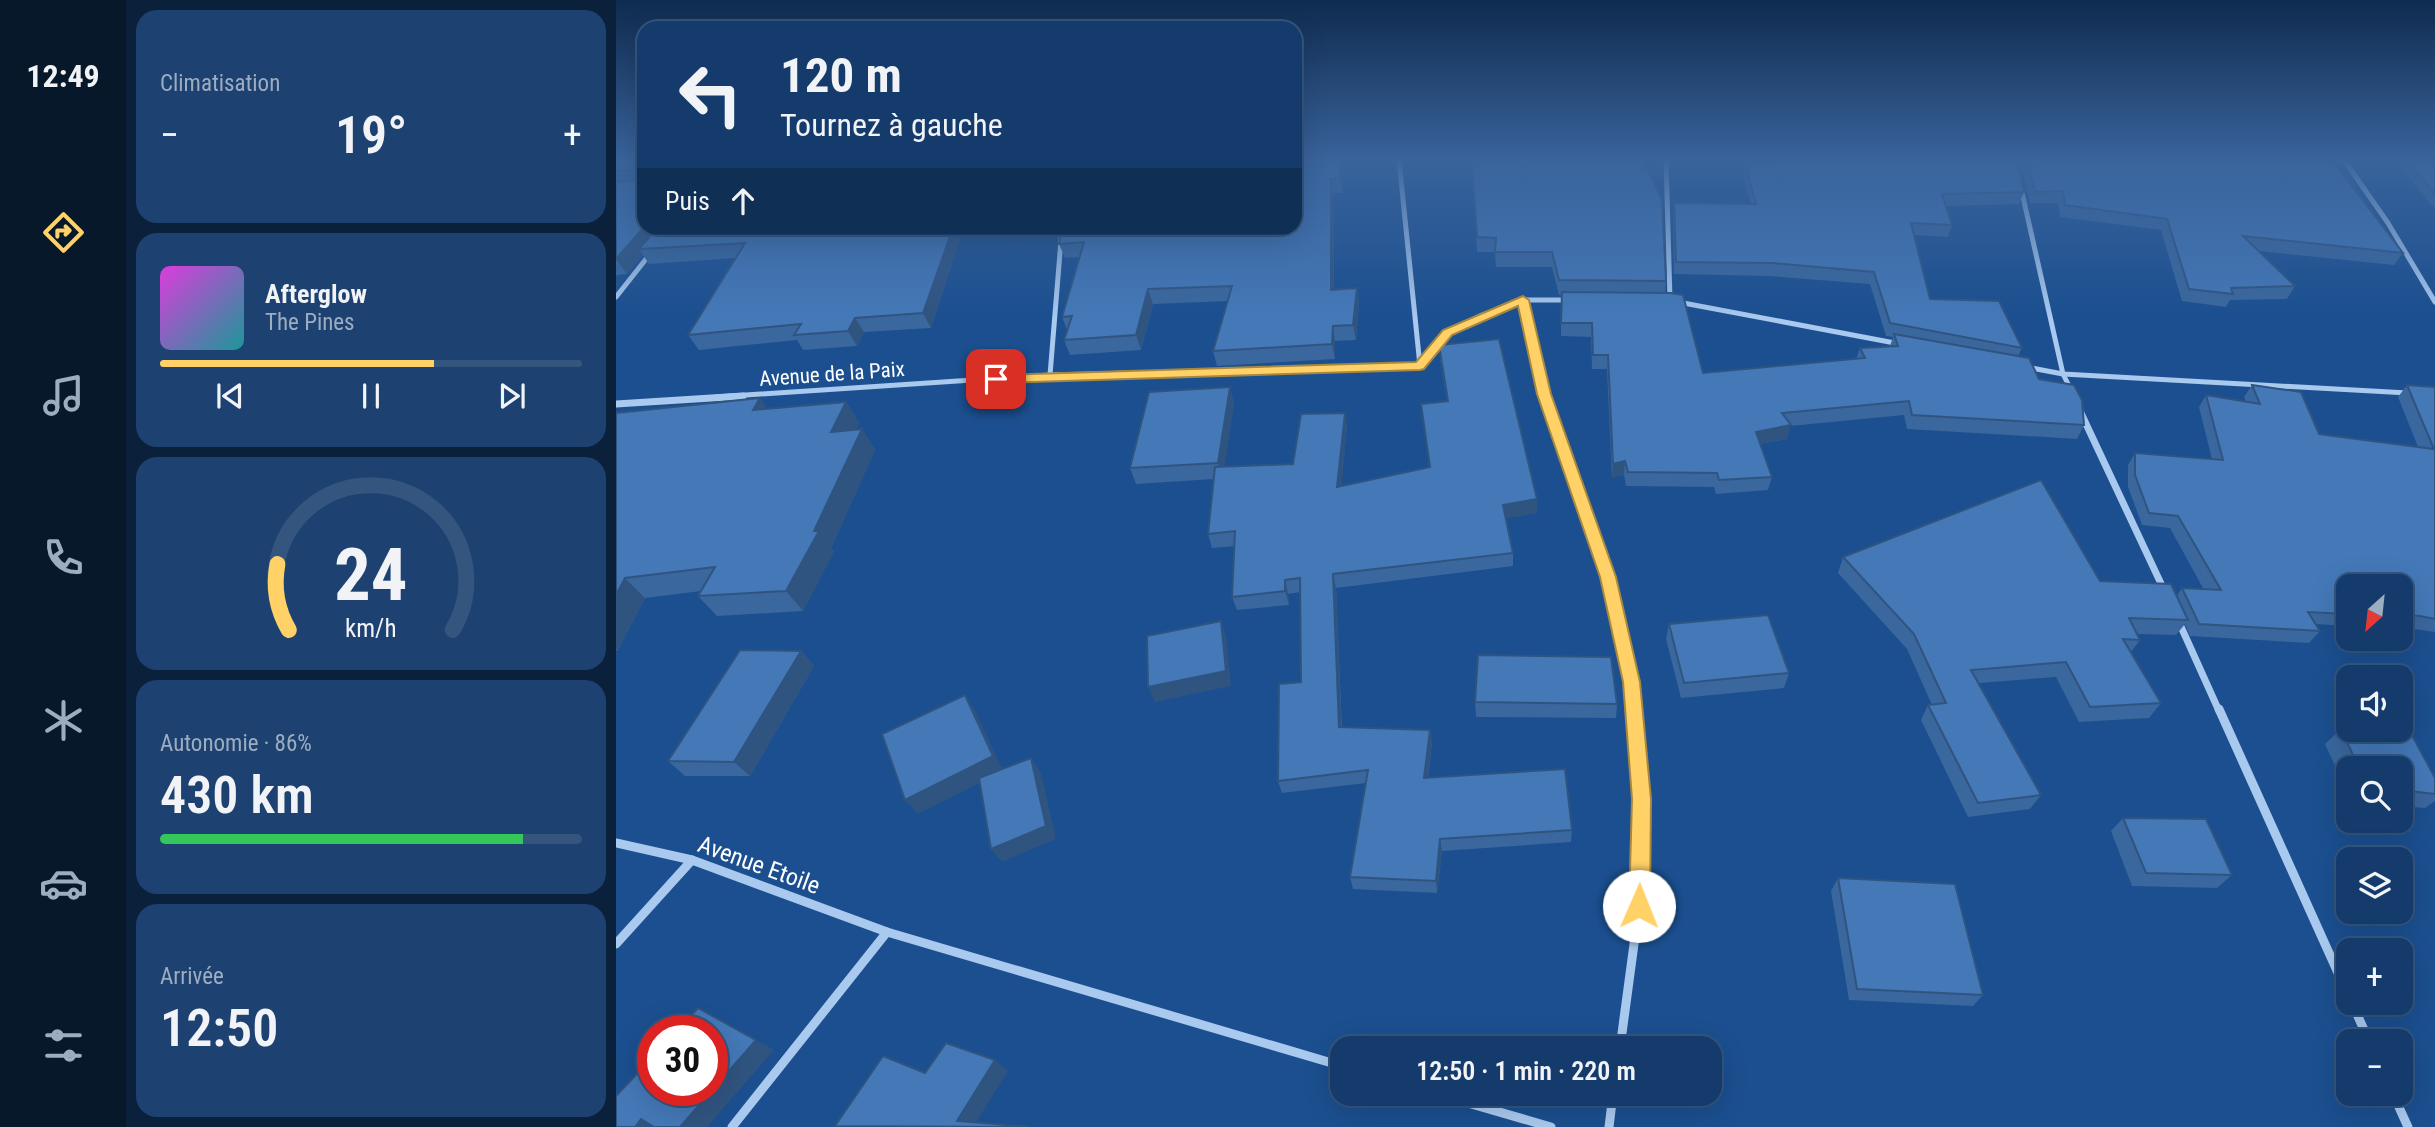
<!DOCTYPE html>
<html lang="fr">
<meta charset="utf-8">
<style>
:root{--surface:#143b6b;--page:#1d4271;--text:#f1f3f6;--muted:#9dadc1;--line:#33557e;--accent:#ffd166}
body{margin:0;font-family:"Roboto Condensed",sans-serif;background:var(--page);color:var(--text);height:100vh;display:flex;flex-direction:column;font-size:26px;white-space:nowrap}
*{box-sizing:border-box;margin:0}
p{font-size:23px;color:var(--muted)}
.icon{flex:none;width:38px;height:38px;fill:none;stroke:currentColor;stroke-width:2;stroke-linecap:round;stroke-linejoin:round}
.map{position:relative;flex:1;overflow:hidden}
.drawer{display:flex;flex-direction:column;gap:10px;padding:10px;background:#0b203b;width:490px}
.drawer>*{flex:none}
.banner{position:absolute;left:21px;top:21px;width:665px;height:214px;border-radius:21px;box-shadow:0 7px 28px #0002,0 0 0 2px var(--line);background:#143b6b;color:var(--text);overflow:hidden}
.needle{width:46px;rotate:207deg}
.controls{position:absolute;left:1720px;top:574px;display:grid;gap:14px}
.controls a{display:grid;place-items:center;width:77px;height:77px;border-radius:14px;background:var(--surface);box-shadow:0 7px 28px #0002,0 0 0 2px var(--line);font-size:35px}
.speed{position:absolute;left:21px;top:1015px;display:flex;gap:14px;font-size:35px;font-weight:700;text-align:center}
.speed>*{display:grid;place-content:center;width:91px;height:91px;border-radius:50%;background:var(--surface);box-shadow:0 7px 28px #0002,0 0 0 2px var(--line);line-height:1}
.speed .limit{border:10px solid #d22;background:#fff;color:#111}
.pin{position:absolute;display:grid;place-items:center;width:60px;height:60px;color:#fff;margin:-30px;border-radius:14px;box-shadow:0 4px 10px #0006}
.me{position:absolute;width:77px;margin:-38px;rotate:1deg;stroke-linejoin:round;filter:drop-shadow(0 0 5px #0008)}
.turn{display:flex;align-items:center;gap:24px;height:147px;padding:0 28px;font-size:32px}
.turn .icon{width:91px;height:91px;stroke-width:2.5}
.turn b{display:block;font-size:49px;line-height:60px}
.then{display:flex;align-items:center;height:66px;padding:0 28px;background:#0003;gap:14px;font-size:26px}
.big{font-size:52px;font-weight:600;line-height:1.1}
.drawer .widget{flex:1;display:flex;flex-direction:column;justify-content:center;gap:10px;min-width:0;padding:0 24px;border-radius:21px;background:var(--page)}
.drawer .dial{align-items:center;gap:0}
.dial svg{height:182px;overflow:visible;fill:none;stroke:var(--line);stroke-width:7;stroke-linecap:round;text-anchor:middle}
.dial text{fill:var(--text);stroke:none}
.song{display:flex;align-items:center;gap:21px}
.cover{width:84px;height:84px;border-radius:10px;background:linear-gradient(135deg,hsl(300 70% 55%),hsl(180 70% 35%))}
.played{height:7px;border-radius:4px;background:linear-gradient(90deg,var(--accent) 65%,var(--line) 65%)}
.keys{display:flex;justify-content:space-around;direction:ltr}
.heat{display:flex;justify-content:space-between;align-items:center;font-size:38px;direction:ltr}
.charge{height:10px;border-radius:5px;background:linear-gradient(90deg,#34c759 86%,var(--line) 0)}
.trip{position:absolute;left:714px;top:1036px;width:392px;height:70px;border-radius:21px;background:var(--surface);box-shadow:0 7px 28px #0002,0 0 0 2px var(--line);font-weight:600;line-height:70px;text-align:center}
main{display:flex;flex:1;min-height:0}
.menu{display:flex;flex-direction:column;width:126px;justify-content:space-around;align-items:center;background:#08182b;color:var(--muted)}
.menu .icon{width:49px;height:49px}
.menu .active{color:var(--accent)}
.menu b{font-size:32px;color:var(--text)}
.map>svg:first-child{display:block}
</style>
<main>
<nav class="menu">
<b>12:49</b>
<svg class="icon active" aria-label="directions" viewBox="0 0 24 24"><path d="M12 3l9 9-9 9-9-9zM9 14v-3h6M13 9l2 2-2 2"/></svg>
<svg class="icon" aria-label="music" viewBox="0 0 24 24"><path d="M9 18V5l10-2v13"/><circle cx="6" cy="18" r="3"/><circle cx="16" cy="16" r="3"/></svg>
<svg class="icon" aria-label="phone" viewBox="0 0 24 24"><path d="M5 4h4l2 5-3 2q2 4 5 5l2-3 5 2v4C11 20 4 13 5 4z"/></svg>
<svg class="icon" aria-label="climate" viewBox="0 0 24 24"><path d="M12 3v18M4 7l16 10M4 17L20 7"/></svg>
<svg class="icon" aria-label="car" viewBox="0 0 24 24"><path d="M5 17H2v-5l4-1 3-4h7l3 4 3 1v5h-3M9 17h6M6 11h13"/><circle cx="7" cy="17" r="2"/><circle cx="17" cy="17" r="2"/></svg>
<svg class="icon" aria-label="filters" viewBox="0 0 24 24"><path d="M4 7h16M4 17h16"/><circle cx="9" cy="7" r="2"/><circle cx="15" cy="17" r="2"/></svg>
</nav>
<section class="drawer">
<div class="widget"><p>Climatisation</p>
<div class="heat"><a>−</a><b class="big">19°</b><a>+</a></div>
</div>
<div class="widget">
<div class="song"><i class="cover"></i><div><b>Afterglow</b><p>The Pines</p></div></div>
<div class="played"></div>
<div class="keys"><svg class="icon" aria-label="previous" viewBox="0 0 24 24"><path d="M18 5L8 12l10 7zM5 5v14"/></svg><svg class="icon" aria-label="pause" viewBox="0 0 24 24"><path d="M8 5v14M16 5v14"/></svg><svg class="icon" aria-label="next" viewBox="0 0 24 24"><path d="M6 5l10 7-10 7zM19 5v14"/></svg></div>
</div>
<div class="widget dial"><svg viewBox="0 0 100 80">
<path d="M14 69A42 42 0 1 1 86 69"/>
<path d="M14 69A42 42 0 0 1 9 40" stroke="#ffd166"/>
<text x="50" y="56" font-size="32" font-weight="700">24</text>
<text x="50" y="72" font-size="11">km/h</text>
</svg></div>
<div class="widget"><p>Autonomie · 86%</p><b class="big">430 km</b><div class="charge"></div></div>
<div class="widget"><p>Arrivée</p><b class="big">12:50</b></div>
</section>
<div class="map">
<svg width="1819" height="1127" viewBox="0 0 1819 1127">
<rect width="100%" height="100%" fill="#1b4f8f"/>
<g fill="none" stroke-linecap="round" stroke-linejoin="round">
<g stroke="#a9c9ee" stroke-width="5">
<polyline points="783,160 804,366"/>
<polyline points="1050,160 1054,299"/>
<polyline points="1728,160 1772,223 1819,302"/>
<polyline points="1405,188 1447,374 1455,390"/>
<polyline points="0,297 34,254"/>
<polyline points="907,300 929,397"/>
<polyline points="1062,302 1284,344"/>
<polyline points="1410,367 1447,374 1792,393"/>
<polyline points="434,375 446,228"/>
<polyline points="100,397 434,375 804,366 832,332 866,315 907,300 952,300"/>
</g>
<g stroke="#a9c9ee" stroke-width="7">
<path d="M 929,396 C 964,498 1010,602 1018,711"/>
<polyline points="0,404 127,396"/>
<polyline points="1464,411 1548,590"/>
<polyline points="1562,620 1603,711"/>
</g>
<g stroke="#a9c9ee" stroke-width="9">
<polyline points="1603,709 1732,995"/>
<polyline points="0,843 76,860 271,932 726,1066"/>
<polyline points="0,944 76,860"/>
<polyline points="1736,1003 1753,1041"/>
<polyline points="1004,1048 1023,907 1025,799 1018,709"/>
<polyline points="821,1094 935,1127"/>
<polyline points="1777,1094 1792,1127"/>
<polyline points="116,1127 271,932"/>
<polyline points="993,1127 997,1094"/>
</g>
</g>
<g fill="#3a679d">
<polygon points="0,160 28,160 28,228 346,232 315,328 248,332 241,346 187,350 181,340 83,350 72,335 119,258 33,264 27,255 11,274 1,275 0,276"/>
<polygon points="679,160 725,160 726,193 717,193 718,289 741,288 743,303 740,340 719,341 719,359 601,366 597,351 612,301 537,304 525,350 454,355 448,340 451,330 446,317 463,257 449,258 443,244"/>
<polygon points="856,160 1050,281 1049,293 1087,373 1240,359 1244,348 1274,346 1277,337 1270,336 1254,284 1154,276 1058,274 1057,215 1058,203 1135,204 1127,176 1129,164 1149,164 1147,160 1401,160 1408,192 1403,204 1330,206 1336,225 1332,237 1298,235 1314,299 1406,348 1402,356 1468,425 1461,439 1291,429 1288,415 1174,426 1171,439 1144,444 1156,477 1152,490 1100,494 1098,487 1010,486 1008,475 996,477 991,369 976,369 975,337 945,336 945,295 943,295 936,267 880,267 879,252 861,252"/>
<polygon points="1404,160 1716,160 1787,253 1778,265 1642,251 1679,286 1671,299 1614,300 1610,307 1566,301 1545,230 1444,217 1442,203 1414,203"/>
<polygon points="1780,160 1819,160 1819,209 1782,164"/>
<polygon points="823,345 921,513 890,518 897,553 897,566 720,588 726,727 814,730 816,743 812,778 956,830 955,842 826,851 821,893 737,889 734,877 750,783 666,793 662,781 685,682 684,592 672,594 673,605 621,610 616,597 619,546 596,548 592,534 598,479 520,484 514,468 618,402 608,467 677,464 731,426 725,486 813,467 805,404 831,401 824,358"/>
<polygon points="1636,385 1703,434 1802,447 1782,397 1791,385 1819,387 1819,632 1785,627 1785,586 1732,586 1732,626 1699,624 1704,631 1693,643 1574,636 1569,624 1560,635 1521,634 1524,640 1515,652 1545,703 1533,718 1463,722 1440,677 1363,683 1425,795 1414,809 1352,817 1305,720 1312,705 1316,705 1291,649 1222,573 1227,557 1484,581 1561,596 1566,588 1588,590 1554,528 1526,525 1512,487 1512,465 1519,453 1596,459 1583,407 1590,395 1630,402 1628,397"/>
<polygon points="144,398 151,409 230,402 243,423 239,430 246,429 259,450 215,548 218,551 187,611 101,616 82,596 85,591 29,598 2,650 0,651 0,413"/>
<polygon points="1053,624 1173,673 1168,688 1065,698 1050,639"/>
<polygon points="185,651 198,666 134,776 69,776 52,761"/>
<polygon points="859,702 1001,704 1000,718 860,717"/>
<polygon points="1725,729 1819,778 1819,801 1809,808 1785,806 1785,768 1732,768 1732,794 1709,744"/>
<polygon points="1507,818 1616,875 1601,888 1516,886 1495,831"/>
<polygon points="1222,878 1367,995 1357,1006 1233,1000 1215,891"/>
</g>
<g fill="#305480">
<polygon points="723,160 725,160 726,193 724,179"/>
<polygon points="715,179 717,193 718,304 715,290"/>
<polygon points="28,227 50,228 23,249 27,255 11,274 0,259"/>
<polygon points="337,228 344,228 346,232 315,328 307,313"/>
<polygon points="741,288 743,303 740,340 737,325"/>
<polygon points="532,289 537,304 525,350 520,335"/>
<polygon points="239,318 248,332 241,346 232,331"/>
<polygon points="717,326 719,341 719,359 716,344"/>
<polygon points="614,387 618,402 607,479 602,463"/>
<polygon points="144,398 158,419 137,410"/>
<polygon points="230,402 243,423 228,452 215,432"/>
<polygon points="729,413 731,426 724,501 721,487"/>
<polygon points="1175,425 1171,439 1137,445 1140,432"/>
<polygon points="246,429 259,450 215,548 218,551 187,611 170,591"/>
<polygon points="1009,461 1008,475 996,477 997,464"/>
<polygon points="921,499 921,513 887,519 887,505"/>
<polygon points="717,574 720,588 726,740 723,727"/>
<polygon points="9,578 29,598 2,650 0,649 0,595"/>
<polygon points="669,580 672,594 673,605 669,591"/>
<polygon points="605,621 610,636 615,686 539,702 532,687"/>
<polygon points="185,651 198,666 134,776 118,762"/>
<polygon points="349,695 359,710 387,771 302,814 289,800"/>
<polygon points="814,730 816,743 810,790 808,778"/>
<polygon points="415,758 425,773 440,839 386,862 375,849"/>
<polygon points="824,839 826,851 821,893 820,881"/>
<polygon points="140,1040 158,1050 91,1127 64,1127"/>
<polygon points="379,1060 392,1071 357,1127 341,1121"/>
<polygon points="25,1119 45,1127 19,1127"/>
</g>
<g fill="#4478b7" stroke="#305480" stroke-width="2">
<polygon points="0,160 28,160 28,227 0,259 0,182 20,180 24,176 19,170 0,171"/>
<polygon points="679,160 723,160 724,179 715,179 715,290 741,288 737,325 717,326 716,344 597,351 616,286 532,289 520,335 448,340 456,316 446,317 468,242 443,244 446,228 679,228"/>
<polygon points="856,160 1027,160 1046,200 1050,281 943,280 936,252 879,252 880,238 861,237"/>
<polygon points="1154,160 1401,160 1408,192 1326,194 1336,225 1295,223 1314,299 1383,301 1406,348 1274,323 1258,272 1156,263 1060,262 1058,203 1140,204 1129,164 1156,164"/>
<polygon points="1411,160 1716,160 1787,253 1627,236 1679,286 1615,288 1617,294 1573,289 1551,219 1449,205 1447,191 1419,192"/>
<polygon points="1790,160 1819,160 1819,194"/>
<polygon points="41,228 337,228 307,313 239,318 232,331 178,335 185,324 72,335 129,243 23,249"/>
<polygon points="946,292 1055,293 1067,295 1087,373 1249,358 1244,348 1282,346 1278,334 1413,358 1423,379 1458,385 1466,400 1468,425 1296,415 1293,401 1166,413 1175,425 1140,432 1156,477 1103,480 1101,473 1012,472 1009,461 997,464 992,355 977,355 976,323 945,323"/>
<polygon points="883,339 921,499 887,505 897,553 717,574 723,727 814,730 808,778 949,769 956,830 824,839 820,881 734,877 752,770 662,781 663,684 685,682 684,578 669,580 669,591 616,597 619,531 592,534 599,467 677,464 685,414 729,413 721,487 814,467 805,404 832,401 823,345"/>
<polygon points="1636,385 1685,392 1703,434 1818,449 1791,385 1819,387 1819,619 1804,616 1785,615 1785,586 1732,586 1732,614 1692,612 1704,631 1583,624 1566,588 1605,590 1562,516 1533,513 1519,475 1519,453 1607,460 1590,395 1644,404"/>
<polygon points="614,387 602,463 514,468 533,392"/>
<polygon points="144,398 137,410 230,402 215,432 246,429 198,531 203,531 170,591 82,596 99,567 9,578 0,595 0,413"/>
<polygon points="1425,480 1484,581 1555,584 1572,620 1513,618 1524,640 1507,639 1545,703 1474,707 1450,662 1355,670 1425,795 1362,803 1312,705 1330,703 1298,634 1227,557"/>
<polygon points="1152,615 1173,673 1068,683 1053,624"/>
<polygon points="605,621 610,671 532,687 531,636"/>
<polygon points="124,650 185,651 118,762 52,761"/>
<polygon points="862,655 995,657 1001,704 859,702"/>
<polygon points="349,695 377,756 289,800 266,734"/>
<polygon points="1725,729 1797,737 1819,778 1819,794 1785,790 1785,768 1743,768"/>
<polygon points="415,758 430,826 375,849 363,778"/>
<polygon points="1507,818 1590,819 1616,875 1530,873"/>
<polygon points="1222,878 1339,884 1367,995 1241,989"/>
<polygon points="82,1008 140,1040 64,1127 38,1127 25,1119 19,1127 0,1127 0,1096 37,1057 37,1090 96,1090 96,1031 61,1031"/>
<polygon points="330,1043 379,1060 341,1121 414,1127 219,1126 267,1056 309,1073"/>
</g>
<linearGradient id="sky" x2="0" y2="1"><stop stop-color="#0f2b4f"/><stop offset="0.5" stop-color="#39639b"/><stop offset="1" stop-color="#39639b" stop-opacity="0"/></linearGradient>
<rect width="1819" height="318" fill="url(#sky)"/>
<polygon fill="#ffd166" stroke="#a68842" stroke-width="2" points="907,296 913,300 935,394 1000,577 1024,682 1035,799 1034,906 1031,914 1023,917 1016,914 1013,906 1016,799 1007,682 984,577 921,394 902,306 836,335 808,369 804,370 380,383 373,379 380,375 800,362 827,330"/>
<g text-anchor="middle" dominant-baseline="central" stroke-width="6" stroke-linejoin="round" paint-order="stroke">
<g font-size="21" fill="#fff" stroke="#1b4f8f">
<text transform="translate(216 374) rotate(-4)">Avenue de la Paix</text>
</g>
<g font-size="24" fill="#fff" stroke="#1b4f8f">
<text transform="translate(143 865) rotate(20)">Avenue Etoile</text>
</g>
</g>
</svg>
<div class="controls">
<a><svg class="needle" viewBox="-14 -14 28 28"><path d="M0-13l5 13h-10z" fill="#e53935"/><path d="M0 13l5-13h-10z" fill="#9dadc1"/></svg></a>
<a><svg class="icon" aria-label="sound" viewBox="0 0 24 24"><path d="M4 9h4l5-4v14l-5-4H4zM17 9q2 3 0 6"/></svg></a>
<a><svg class="icon" aria-label="search" viewBox="0 0 24 24"><circle cx="10" cy="10" r="6"/><path d="M15 15l6 6"/></svg></a>
<a><svg class="icon" aria-label="layers" viewBox="0 0 24 24"><path d="M12 4l9 5-9 5-9-5zM3 14l9 5 9-5"/></svg></a>
<a>+</a>
<a>−</a>
</div>
<div class="speed"><div class="limit">30</div></div>
<div class="pin" style="left:380px;top:379px;background:#d93025"><svg class="icon" aria-label="arrive" viewBox="0 0 24 24"><path d="M6 21V4h12l-3 4 3 4H6"/></svg></div>
<svg class="me" style="left:1023px;top:906px" viewBox="-20 -20 40 40"><circle r="19" fill="#fff"/><path d="M0-13L10 11 0 6-10 11z" fill="#ffd166"/></svg>
<div class="trip">12:50 · 1 min · 220 m</div>
<div class="banner">
<div class="turn"><svg class="icon" aria-label="left" viewBox="0 0 24 24"><path d="M17 20v-9H6M10 6l-5 5 5 5"/></svg><div><b>120 m</b>Tournez à gauche</div></div>
<div class="then">Puis<svg class="icon" aria-label="ahead" viewBox="0 0 24 24"><path d="M12 20V5M6 11l6-6 6 6"/></svg></div>
</div>
</div>
</main>
